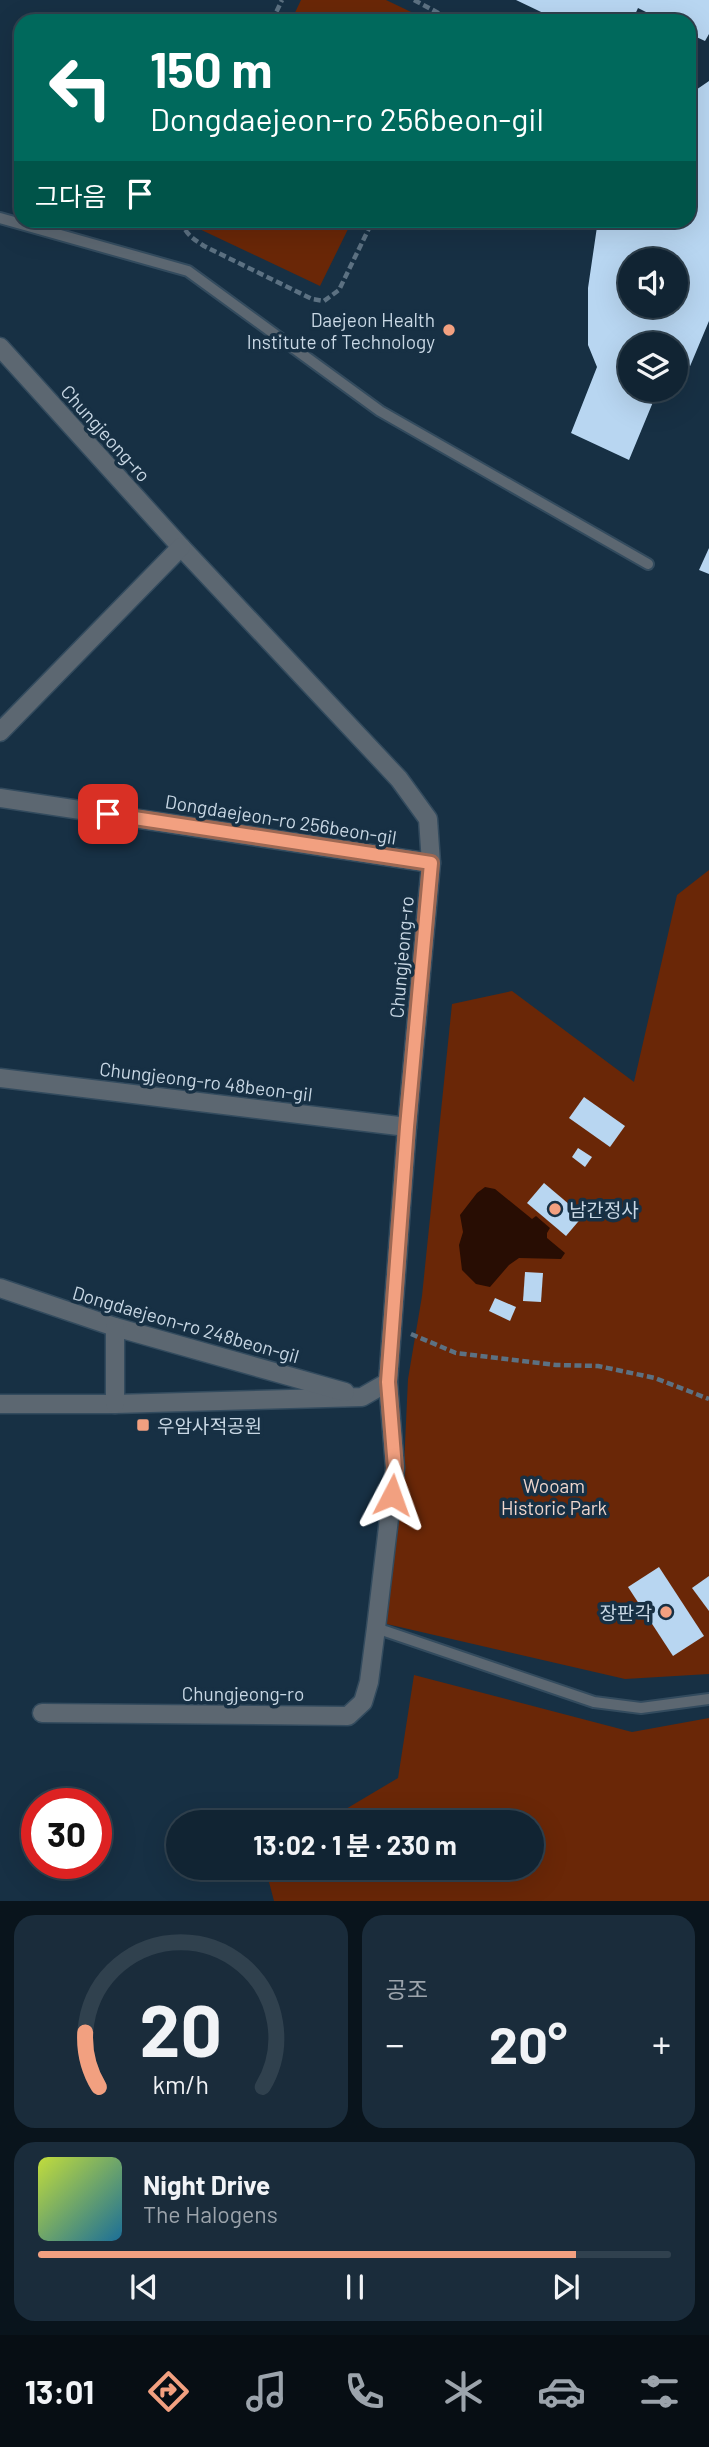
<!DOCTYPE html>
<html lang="ko">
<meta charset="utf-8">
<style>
:root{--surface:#112433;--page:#1a2c3b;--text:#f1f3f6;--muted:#9ca4ac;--line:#30414e;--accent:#f2a080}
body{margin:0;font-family:Barlow,"Noto Sans KR",sans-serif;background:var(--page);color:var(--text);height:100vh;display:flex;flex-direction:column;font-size:26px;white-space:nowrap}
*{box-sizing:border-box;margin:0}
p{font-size:23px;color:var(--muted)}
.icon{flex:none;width:38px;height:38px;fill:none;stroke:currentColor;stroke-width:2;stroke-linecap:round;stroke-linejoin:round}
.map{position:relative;height:1901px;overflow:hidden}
.panel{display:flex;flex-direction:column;gap:14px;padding:14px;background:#09141c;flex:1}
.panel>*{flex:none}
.banner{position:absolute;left:14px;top:14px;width:682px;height:214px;border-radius:21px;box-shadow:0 7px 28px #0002,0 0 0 2px var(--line);background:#00695c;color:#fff;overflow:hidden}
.buttons{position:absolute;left:618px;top:248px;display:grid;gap:14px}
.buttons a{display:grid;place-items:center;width:70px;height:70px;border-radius:50%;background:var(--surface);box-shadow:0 7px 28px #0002,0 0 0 2px var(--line);font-size:35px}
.speed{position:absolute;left:21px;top:1788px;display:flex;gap:14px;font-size:35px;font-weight:700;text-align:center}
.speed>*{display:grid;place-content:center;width:91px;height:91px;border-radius:50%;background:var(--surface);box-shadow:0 7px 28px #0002,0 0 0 2px var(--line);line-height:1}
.speed .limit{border:10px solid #d22;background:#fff;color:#111}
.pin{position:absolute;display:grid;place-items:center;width:60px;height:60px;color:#fff;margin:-30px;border-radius:14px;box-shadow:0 4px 10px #0006}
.me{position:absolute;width:77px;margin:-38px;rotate:4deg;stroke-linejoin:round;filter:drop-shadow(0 0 5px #0008)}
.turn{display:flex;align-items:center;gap:24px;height:147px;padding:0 21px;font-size:32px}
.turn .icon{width:91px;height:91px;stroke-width:2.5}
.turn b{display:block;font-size:49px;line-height:60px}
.then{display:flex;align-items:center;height:66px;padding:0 21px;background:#0003;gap:14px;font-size:26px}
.big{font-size:52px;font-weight:700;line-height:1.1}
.panel .card{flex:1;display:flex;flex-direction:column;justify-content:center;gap:10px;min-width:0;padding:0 24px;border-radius:21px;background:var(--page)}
.panel .dial{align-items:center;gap:0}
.dial svg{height:182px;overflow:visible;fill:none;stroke:var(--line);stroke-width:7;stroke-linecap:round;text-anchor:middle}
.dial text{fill:var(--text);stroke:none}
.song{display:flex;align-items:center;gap:21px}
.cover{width:84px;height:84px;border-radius:10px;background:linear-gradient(135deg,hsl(70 70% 55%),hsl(200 70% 35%))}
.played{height:7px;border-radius:4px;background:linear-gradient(90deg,var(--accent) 85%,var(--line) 85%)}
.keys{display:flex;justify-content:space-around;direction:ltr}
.heat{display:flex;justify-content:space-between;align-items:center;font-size:38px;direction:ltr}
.panel .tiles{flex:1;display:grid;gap:14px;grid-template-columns:1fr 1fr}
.card:last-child{grid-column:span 2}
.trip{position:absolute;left:166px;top:1810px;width:378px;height:70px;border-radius:35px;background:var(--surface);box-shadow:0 7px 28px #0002,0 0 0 2px var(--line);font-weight:700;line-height:70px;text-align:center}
.tabs{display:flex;height:112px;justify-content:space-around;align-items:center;background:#070e14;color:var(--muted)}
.tabs .icon{width:49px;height:49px}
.tabs .on{color:var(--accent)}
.tabs b{font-size:32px;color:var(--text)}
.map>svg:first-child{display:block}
</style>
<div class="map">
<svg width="709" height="1901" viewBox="0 0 709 1901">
<rect width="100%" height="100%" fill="#173044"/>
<g fill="#6a2707">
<polygon points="301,0 386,0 430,21 291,21"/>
<polygon points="196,220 352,220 352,221 320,286 193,226"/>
<polygon points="709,870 709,1674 625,1679 378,1622 404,1465 408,1379 422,1296 452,1004 512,991 634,1082 677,895"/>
<polygon points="414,1675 632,1732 709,1718 709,1901 274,1901 265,1867 532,1867 532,1822 324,1822 398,1778"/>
</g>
<polygon fill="#280d03" points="485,1187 495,1189 532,1219 536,1216 550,1228 547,1233 547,1238 565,1253 561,1259 519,1258 509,1265 490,1287 476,1284 462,1270 459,1245 463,1232 460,1215 477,1193"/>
<g fill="#b8d6f1" fill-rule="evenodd">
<polygon points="516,0 709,0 709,34 705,41 690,34 690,21 664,21 638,8 632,21 560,21"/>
<path d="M 709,81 L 709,321 L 683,383 L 676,379 L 676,345 L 630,345 L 630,390 L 658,390 L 629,460 L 571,433 L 597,367 L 588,345 L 588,288 L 598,220 L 690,220 L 690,94 ZM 630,261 L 676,261 L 676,306 L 630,306 Z"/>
<polygon points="709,548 709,574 699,570"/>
<polygon points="584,1097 625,1126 610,1147 569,1118"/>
<polygon points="578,1148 592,1157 585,1167 572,1157"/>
<polygon points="544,1183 583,1216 566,1236 527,1203"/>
<polygon points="525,1272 543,1273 541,1302 523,1301"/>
<polygon points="495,1298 516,1307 510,1321 489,1311"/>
<polygon points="659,1567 704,1636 673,1656 628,1587"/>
<polygon points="709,1576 709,1611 692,1588"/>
</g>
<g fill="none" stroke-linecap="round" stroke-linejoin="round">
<defs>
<g id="lane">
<polyline points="0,218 188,271 380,411 648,564"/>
<polyline points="376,1628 594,1702 641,1708 709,1699"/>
</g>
<g id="street">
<polyline points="0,347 181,547 399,779 428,819 431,863 407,1127 388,1382 362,1397 115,1404 0,1404"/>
<polyline points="0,732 181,547"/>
<polyline points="0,798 431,863"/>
<polyline points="0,1078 407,1127"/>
<polyline points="0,1288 115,1327 345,1392"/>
<polyline points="115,1327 115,1404"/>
<polyline points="42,1713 348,1716 363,1702 369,1682 376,1628 395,1468 388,1382"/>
</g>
</defs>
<use href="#lane" stroke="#334b5e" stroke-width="14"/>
<use href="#street" stroke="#334b5e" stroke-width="21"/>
<g stroke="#5c7182" stroke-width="4.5" stroke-dasharray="7 3.5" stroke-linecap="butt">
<polyline points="414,0 446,17 449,21"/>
<polyline points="272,21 282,0"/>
<path d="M 182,220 C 183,233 195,240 204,246 L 312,299 L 324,301 L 339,290 L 373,220"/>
<polyline points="411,1334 456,1353 556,1365 598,1366 655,1378 709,1399"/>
</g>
<use href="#lane" stroke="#5c6771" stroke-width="10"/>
<use href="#street" stroke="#5c6771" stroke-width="18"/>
</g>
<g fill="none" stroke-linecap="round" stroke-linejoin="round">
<defs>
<polyline id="route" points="108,814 431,863 407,1127 388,1382 395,1468 392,1495"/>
</defs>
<use href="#route" stroke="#9d6853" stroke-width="18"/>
<use href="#route" stroke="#f2a080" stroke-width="12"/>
</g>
<g fill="#f2a080" stroke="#173044" stroke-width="2.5">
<circle cx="449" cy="330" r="7"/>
<circle cx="555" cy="1209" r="7"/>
<rect x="136" y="1418" width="14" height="14" rx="3.5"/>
<circle cx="666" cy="1612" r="7"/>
</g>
<g text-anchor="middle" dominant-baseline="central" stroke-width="7" stroke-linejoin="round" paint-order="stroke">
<g font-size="19" fill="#c8d7e4" stroke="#173044" text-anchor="end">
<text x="435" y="319">Daejeon Health<tspan x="435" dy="22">Institute of Technology</tspan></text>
<text x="569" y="1209" text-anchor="start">남간정사</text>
<text x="157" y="1425" text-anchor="start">우암사적공원</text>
<text x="652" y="1612">장판각</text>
</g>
<g font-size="19" fill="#c8d7e4" stroke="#173044">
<text transform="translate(106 433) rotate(48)">Chungjeong-ro</text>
<text transform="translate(281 819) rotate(9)">Dongdaejeon-ro 256beon-gil</text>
<text transform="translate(401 957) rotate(-85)">Chungjeong-ro</text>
<text transform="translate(206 1081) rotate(7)">Chungjeong-ro 48beon-gil</text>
<text transform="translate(186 1324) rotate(16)">Dongdaejeon-ro 248beon-gil</text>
<text x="243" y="1693">Chungjeong-ro</text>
</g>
<g font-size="19" fill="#efd6cd" stroke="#173044">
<text x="554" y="1485">Wooam<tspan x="554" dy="22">Historic Park</tspan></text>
</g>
</g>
</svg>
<div class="buttons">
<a><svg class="icon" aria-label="sound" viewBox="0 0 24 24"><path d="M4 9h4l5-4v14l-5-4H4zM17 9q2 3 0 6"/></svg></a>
<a><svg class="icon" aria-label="layers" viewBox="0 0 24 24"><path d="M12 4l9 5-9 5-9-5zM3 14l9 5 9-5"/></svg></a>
</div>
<div class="speed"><div class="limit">30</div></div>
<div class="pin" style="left:108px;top:814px;background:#d93025"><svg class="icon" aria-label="arrive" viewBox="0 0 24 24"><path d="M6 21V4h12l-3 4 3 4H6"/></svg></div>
<svg class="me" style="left:392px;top:1495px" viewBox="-20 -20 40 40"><path d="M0-17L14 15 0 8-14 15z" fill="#f2a080" stroke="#fff" stroke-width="4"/></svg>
<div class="trip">13:02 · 1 분 · 230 m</div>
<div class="banner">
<div class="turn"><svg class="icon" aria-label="left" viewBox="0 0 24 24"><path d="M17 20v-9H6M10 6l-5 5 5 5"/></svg><div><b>150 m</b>Dongdaejeon-ro 256beon-gil</div></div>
<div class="then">그다음<svg class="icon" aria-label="arrive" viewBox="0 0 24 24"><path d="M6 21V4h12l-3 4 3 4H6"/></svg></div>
</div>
</div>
<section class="panel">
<div class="tiles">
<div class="card dial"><svg viewBox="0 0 100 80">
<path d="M14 69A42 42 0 1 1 86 69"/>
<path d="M14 69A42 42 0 0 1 8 45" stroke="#f2a080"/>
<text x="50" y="56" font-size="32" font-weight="700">20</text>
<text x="50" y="72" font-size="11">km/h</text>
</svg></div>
<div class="card"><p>공조</p>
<div class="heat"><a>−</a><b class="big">20°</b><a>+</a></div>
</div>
<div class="card">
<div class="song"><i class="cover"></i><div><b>Night Drive</b><p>The Halogens</p></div></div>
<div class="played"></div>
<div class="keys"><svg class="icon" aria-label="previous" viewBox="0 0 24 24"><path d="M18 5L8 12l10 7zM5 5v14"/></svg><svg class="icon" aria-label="pause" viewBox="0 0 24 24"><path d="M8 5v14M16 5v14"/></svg><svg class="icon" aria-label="next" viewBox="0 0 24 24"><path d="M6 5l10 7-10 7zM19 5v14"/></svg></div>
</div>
</div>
</section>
<nav class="tabs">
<b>13:01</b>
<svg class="icon on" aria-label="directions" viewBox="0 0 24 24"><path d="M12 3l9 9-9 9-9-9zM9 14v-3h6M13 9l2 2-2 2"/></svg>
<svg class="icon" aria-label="music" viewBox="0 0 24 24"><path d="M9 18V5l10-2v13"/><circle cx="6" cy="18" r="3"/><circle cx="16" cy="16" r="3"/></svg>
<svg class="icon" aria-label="phone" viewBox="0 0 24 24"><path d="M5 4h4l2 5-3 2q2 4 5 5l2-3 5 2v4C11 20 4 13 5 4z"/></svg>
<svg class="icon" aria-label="climate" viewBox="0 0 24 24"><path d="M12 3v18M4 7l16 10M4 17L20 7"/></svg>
<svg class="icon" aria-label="car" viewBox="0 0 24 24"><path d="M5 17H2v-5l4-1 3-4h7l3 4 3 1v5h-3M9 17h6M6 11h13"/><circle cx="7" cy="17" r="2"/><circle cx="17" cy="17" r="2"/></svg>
<svg class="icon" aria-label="filters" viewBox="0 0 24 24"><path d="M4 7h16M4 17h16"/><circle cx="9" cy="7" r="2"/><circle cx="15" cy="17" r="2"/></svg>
</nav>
